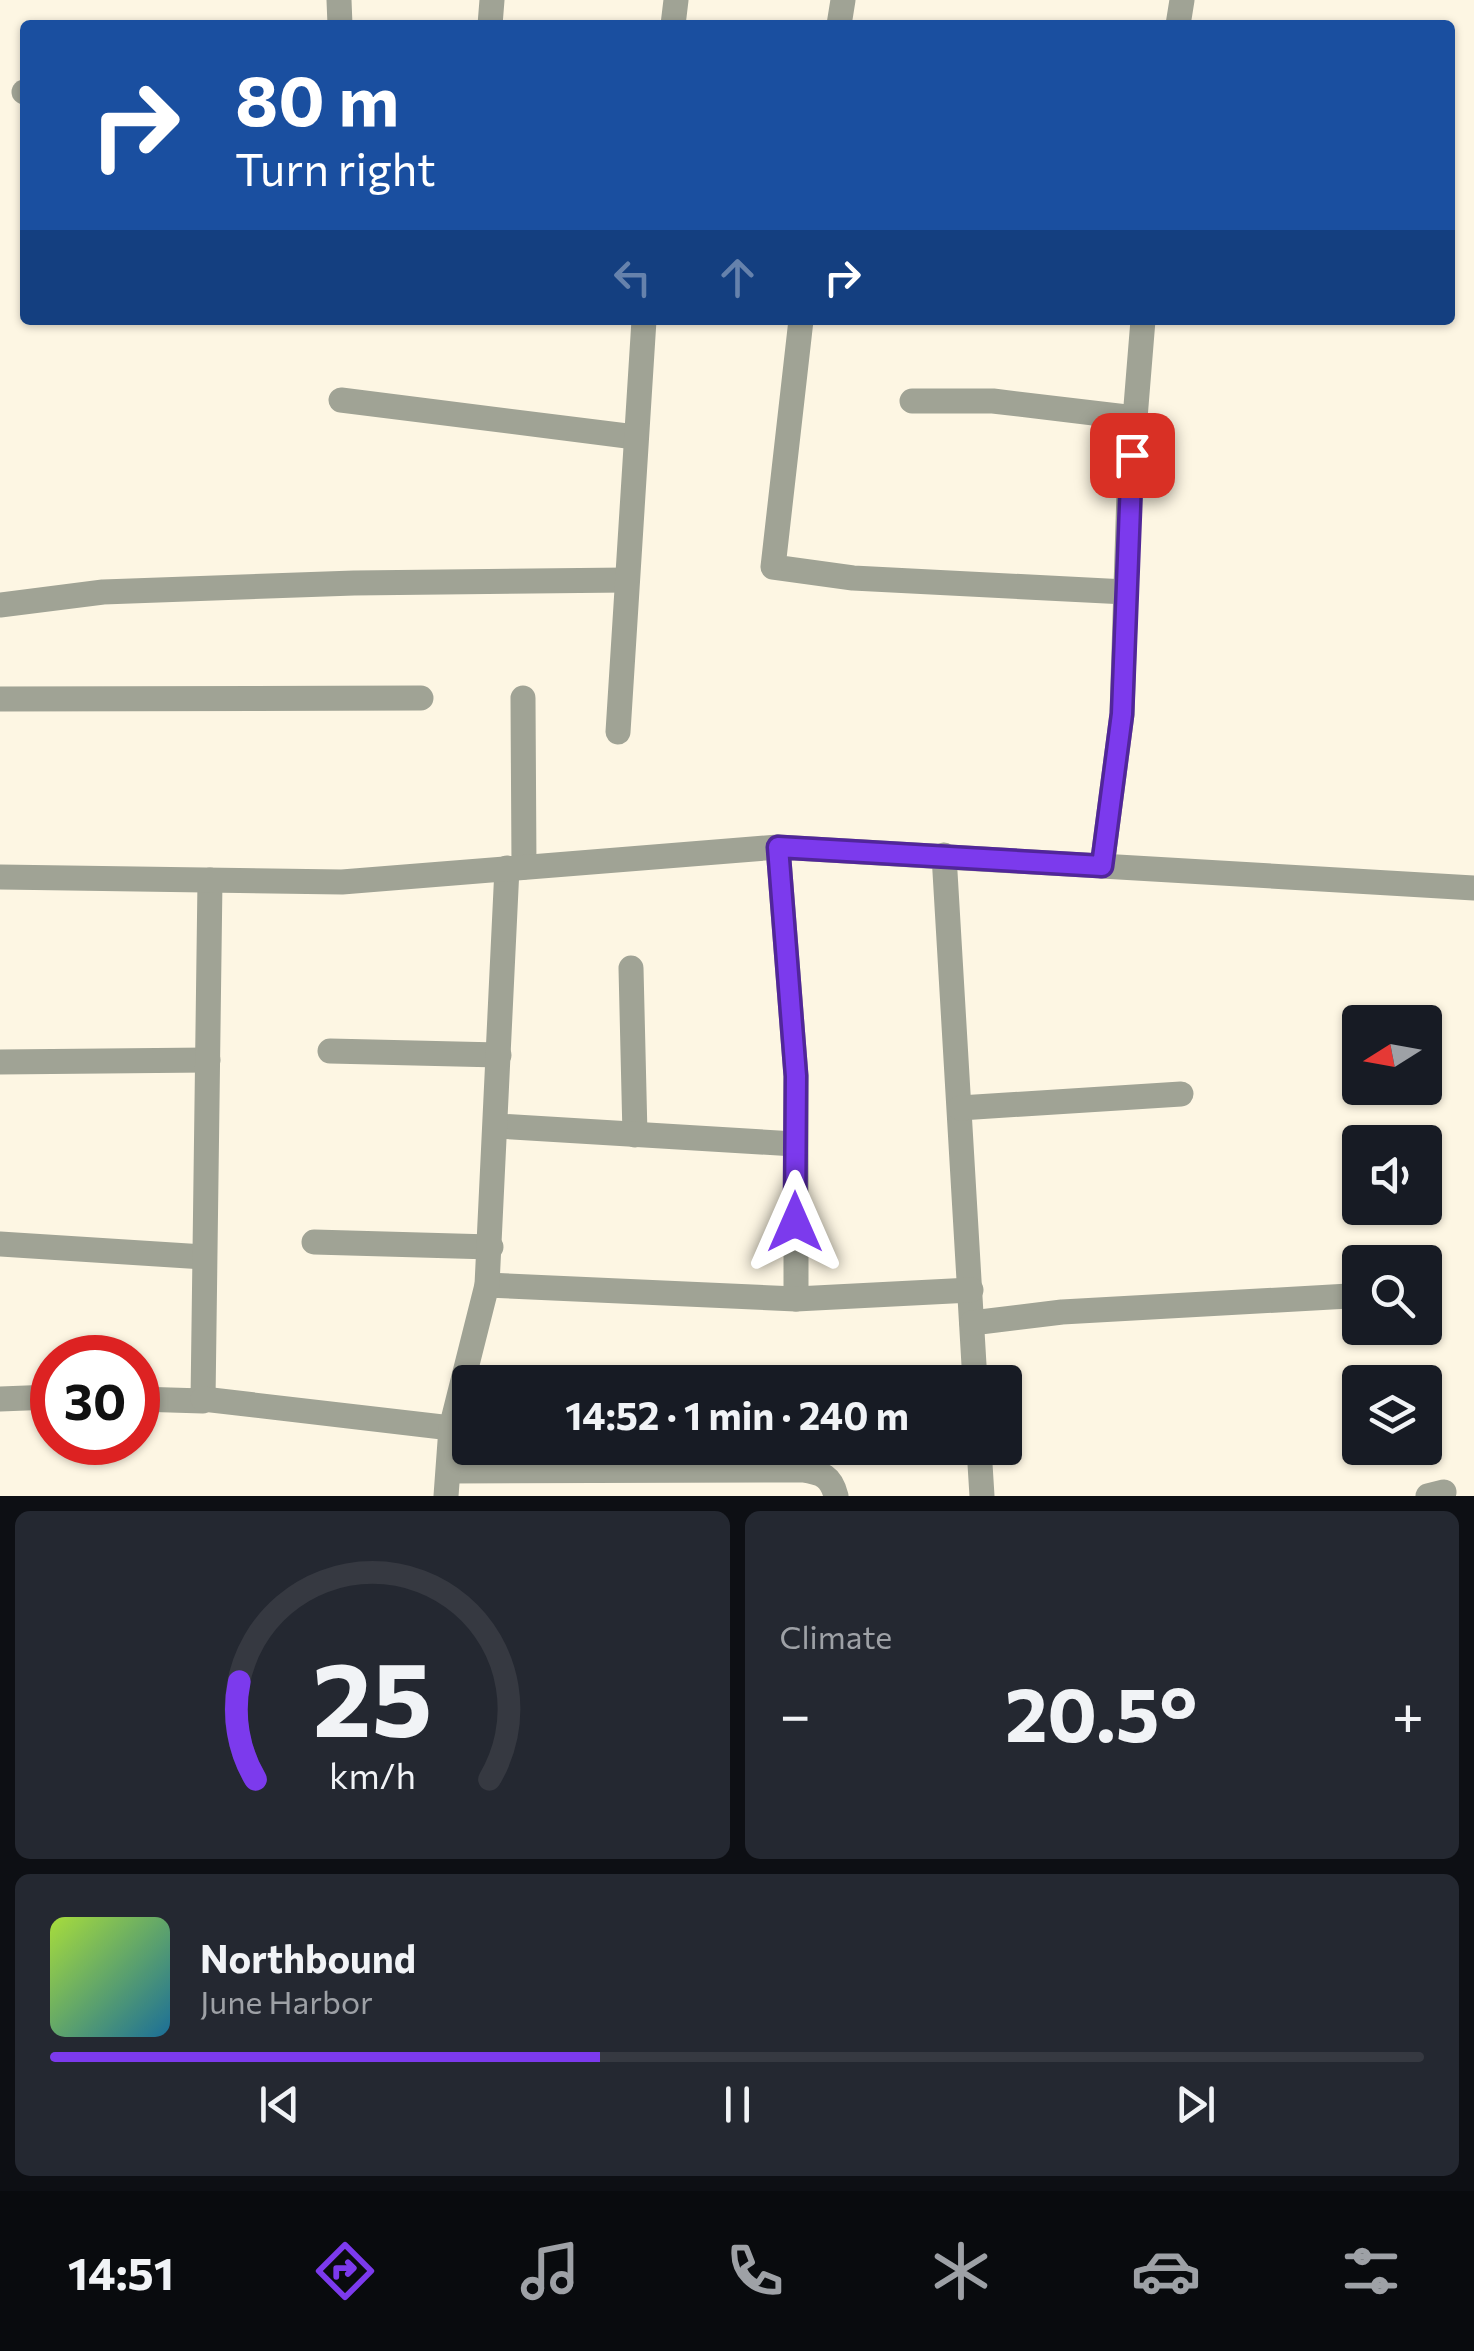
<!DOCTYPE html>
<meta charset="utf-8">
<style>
:root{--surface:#171b24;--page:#242831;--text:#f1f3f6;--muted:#9ea1a6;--line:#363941;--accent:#7c3aed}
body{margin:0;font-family:Commissioner,sans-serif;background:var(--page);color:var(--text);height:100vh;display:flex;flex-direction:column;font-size:38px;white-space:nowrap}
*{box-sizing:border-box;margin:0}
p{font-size:32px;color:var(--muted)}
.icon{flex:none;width:55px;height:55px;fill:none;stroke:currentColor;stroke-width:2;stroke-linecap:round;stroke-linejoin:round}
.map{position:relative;height:1496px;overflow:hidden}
.panel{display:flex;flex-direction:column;gap:15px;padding:15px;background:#0d0f14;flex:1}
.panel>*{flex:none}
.top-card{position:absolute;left:20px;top:20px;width:1435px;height:305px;border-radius:10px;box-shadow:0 2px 8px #0004;background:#1a4fa0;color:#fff;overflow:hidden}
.needle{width:65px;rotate:259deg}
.tools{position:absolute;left:1342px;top:1005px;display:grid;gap:20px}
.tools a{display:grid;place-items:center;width:100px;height:100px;border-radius:10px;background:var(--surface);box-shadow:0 2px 8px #0004;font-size:50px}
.speed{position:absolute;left:30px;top:1335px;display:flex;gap:20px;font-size:50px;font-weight:700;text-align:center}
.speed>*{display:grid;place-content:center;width:130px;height:130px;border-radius:50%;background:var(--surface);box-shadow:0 2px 8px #0004;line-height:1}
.speed .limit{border:15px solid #d22;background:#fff;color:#111}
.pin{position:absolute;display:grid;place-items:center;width:85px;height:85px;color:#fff;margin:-42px;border-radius:20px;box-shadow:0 5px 15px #0006}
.me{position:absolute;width:110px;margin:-55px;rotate:0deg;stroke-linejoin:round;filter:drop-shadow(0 0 8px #0008)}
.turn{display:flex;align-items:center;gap:35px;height:210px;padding:0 50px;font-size:45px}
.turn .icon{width:130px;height:130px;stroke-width:2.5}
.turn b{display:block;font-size:70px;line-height:85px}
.lanes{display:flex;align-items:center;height:95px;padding:0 50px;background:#0003;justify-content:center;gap:50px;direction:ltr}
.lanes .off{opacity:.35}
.big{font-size:75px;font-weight:700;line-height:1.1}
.panel .tile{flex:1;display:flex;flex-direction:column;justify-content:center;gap:15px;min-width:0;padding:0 35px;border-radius:15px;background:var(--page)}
.panel .dial{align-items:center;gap:0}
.dial svg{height:260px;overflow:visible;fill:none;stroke:var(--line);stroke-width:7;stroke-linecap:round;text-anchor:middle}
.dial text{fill:var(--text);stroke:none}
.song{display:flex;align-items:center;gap:30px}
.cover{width:120px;height:120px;border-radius:15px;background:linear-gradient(135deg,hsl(80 70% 55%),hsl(200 70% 35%))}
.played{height:10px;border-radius:5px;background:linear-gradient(90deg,var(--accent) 40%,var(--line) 40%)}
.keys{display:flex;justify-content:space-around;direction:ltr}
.heat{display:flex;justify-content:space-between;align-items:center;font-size:55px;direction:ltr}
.panel .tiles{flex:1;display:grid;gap:15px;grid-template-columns:1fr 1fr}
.tile:last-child{grid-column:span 2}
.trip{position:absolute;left:452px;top:1365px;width:570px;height:100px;border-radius:10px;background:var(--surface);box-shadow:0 2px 8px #0004;font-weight:700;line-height:100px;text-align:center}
.menu{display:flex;height:160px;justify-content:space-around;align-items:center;background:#090b0e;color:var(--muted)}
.menu .icon{width:70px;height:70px}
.menu .active{color:var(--accent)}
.menu b{font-size:45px;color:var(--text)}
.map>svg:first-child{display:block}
</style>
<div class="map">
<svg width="1474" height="1496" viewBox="0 0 1474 1496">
<rect width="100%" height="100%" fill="#fdf6e3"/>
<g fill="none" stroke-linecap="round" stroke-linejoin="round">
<g stroke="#a0a395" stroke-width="25">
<polyline points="339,0 340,25"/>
<polyline points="490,25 492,0"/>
<polyline points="673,25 676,0"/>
<polyline points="839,25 843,0"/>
<polyline points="1178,25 1182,0"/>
<polyline points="24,92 25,92"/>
<polyline points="801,320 773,567 853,578 1126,592"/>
<polyline points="341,400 635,437"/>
<polyline points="912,401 993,401 1135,418"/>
<polyline points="0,605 103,592 354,583 627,580"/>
<polyline points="523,698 524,867"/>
<polyline points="0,699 421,698"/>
<polyline points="618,732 644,320"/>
<polyline points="778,847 796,1076 796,1299"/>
<polyline points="944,855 975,1382"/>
<polyline points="1102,866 1122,714 1129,492 1143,320"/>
<polyline points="631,968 635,1135"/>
<polyline points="330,1051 499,1055"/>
<polyline points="0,1062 208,1060"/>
<polyline points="960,1108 1181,1094"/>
<polyline points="498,1126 795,1144"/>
<polyline points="314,1242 491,1247"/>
<polyline points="0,1244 204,1257"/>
<polyline points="487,1285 796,1299 971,1290"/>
<polyline points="972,1323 1062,1312 1349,1296"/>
<polyline points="0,1399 52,1397"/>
<polyline points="138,1399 203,1401 210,880"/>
<polyline points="203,1399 451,1428"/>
<polyline points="979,1448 982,1496"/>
<path d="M 450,1471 L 803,1470 C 822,1473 831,1476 836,1496"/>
<polyline points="446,1496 451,1428 487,1285 507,868"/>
<polyline points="1428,1496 1444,1492"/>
</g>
<polyline stroke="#a0a395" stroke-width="25" points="0,877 342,882 778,847 1474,888"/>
</g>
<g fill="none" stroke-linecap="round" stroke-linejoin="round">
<defs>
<polyline id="route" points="795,1222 796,1076 778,847 1102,866 1122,714 1132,455"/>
</defs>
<use href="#route" stroke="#51269a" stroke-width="25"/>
<use href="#route" stroke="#7c3aed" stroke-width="18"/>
</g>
</svg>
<div class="tools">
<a><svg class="needle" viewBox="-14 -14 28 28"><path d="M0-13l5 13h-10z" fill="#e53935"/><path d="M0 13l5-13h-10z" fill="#9ea1a6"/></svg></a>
<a><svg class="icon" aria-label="sound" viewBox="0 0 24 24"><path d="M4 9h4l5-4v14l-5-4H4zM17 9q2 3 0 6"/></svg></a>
<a><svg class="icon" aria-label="search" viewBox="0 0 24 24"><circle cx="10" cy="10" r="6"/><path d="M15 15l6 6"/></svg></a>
<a><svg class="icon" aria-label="layers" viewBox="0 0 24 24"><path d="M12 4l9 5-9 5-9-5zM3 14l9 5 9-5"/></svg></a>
</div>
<div class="speed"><div class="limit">30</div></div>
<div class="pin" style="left:1132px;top:455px;background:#d93025"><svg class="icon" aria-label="arrive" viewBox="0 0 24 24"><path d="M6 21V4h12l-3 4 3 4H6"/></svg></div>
<svg class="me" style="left:795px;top:1222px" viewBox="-20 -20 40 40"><path d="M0-17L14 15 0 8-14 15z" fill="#7c3aed" stroke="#fff" stroke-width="4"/></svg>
<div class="trip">14:52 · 1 min · 240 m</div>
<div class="top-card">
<div class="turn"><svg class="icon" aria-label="right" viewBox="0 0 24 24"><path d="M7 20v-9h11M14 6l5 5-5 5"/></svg><div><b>80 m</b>Turn right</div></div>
<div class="lanes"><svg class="icon off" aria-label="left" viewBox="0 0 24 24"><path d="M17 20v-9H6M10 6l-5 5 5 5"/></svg><svg class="icon off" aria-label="ahead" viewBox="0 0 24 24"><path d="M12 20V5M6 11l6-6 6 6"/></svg><svg class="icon" aria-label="right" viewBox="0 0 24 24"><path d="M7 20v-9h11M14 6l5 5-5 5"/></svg></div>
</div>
</div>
<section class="panel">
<div class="tiles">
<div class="tile dial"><svg viewBox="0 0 100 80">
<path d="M14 69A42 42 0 1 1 86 69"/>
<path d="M14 69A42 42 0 0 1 9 39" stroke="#7c3aed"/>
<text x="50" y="56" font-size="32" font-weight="700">25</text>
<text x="50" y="72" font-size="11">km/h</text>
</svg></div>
<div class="tile"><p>Climate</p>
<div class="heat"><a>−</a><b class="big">20.5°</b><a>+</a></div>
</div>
<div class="tile">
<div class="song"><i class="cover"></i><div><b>Northbound</b><p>June Harbor</p></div></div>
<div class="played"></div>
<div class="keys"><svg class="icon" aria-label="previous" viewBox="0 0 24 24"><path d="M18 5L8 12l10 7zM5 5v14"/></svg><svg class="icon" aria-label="pause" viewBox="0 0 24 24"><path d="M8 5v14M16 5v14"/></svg><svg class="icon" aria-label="next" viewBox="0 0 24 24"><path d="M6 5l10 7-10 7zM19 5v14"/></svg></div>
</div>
</div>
</section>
<nav class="menu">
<b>14:51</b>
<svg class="icon active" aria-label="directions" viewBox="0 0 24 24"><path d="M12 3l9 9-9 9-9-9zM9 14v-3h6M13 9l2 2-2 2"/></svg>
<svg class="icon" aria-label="music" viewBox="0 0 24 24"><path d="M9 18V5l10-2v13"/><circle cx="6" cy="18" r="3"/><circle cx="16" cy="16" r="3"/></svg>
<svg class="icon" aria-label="phone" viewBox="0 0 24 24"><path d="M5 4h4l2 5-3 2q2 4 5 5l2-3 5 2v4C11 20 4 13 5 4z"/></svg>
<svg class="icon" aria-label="climate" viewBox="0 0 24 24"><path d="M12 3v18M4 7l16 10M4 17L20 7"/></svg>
<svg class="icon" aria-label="car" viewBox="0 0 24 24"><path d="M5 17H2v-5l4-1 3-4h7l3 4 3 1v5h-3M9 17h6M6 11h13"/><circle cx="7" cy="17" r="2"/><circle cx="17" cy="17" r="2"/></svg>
<svg class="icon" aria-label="filters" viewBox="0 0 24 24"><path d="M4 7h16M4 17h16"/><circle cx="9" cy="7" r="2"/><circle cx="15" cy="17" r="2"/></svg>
</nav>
